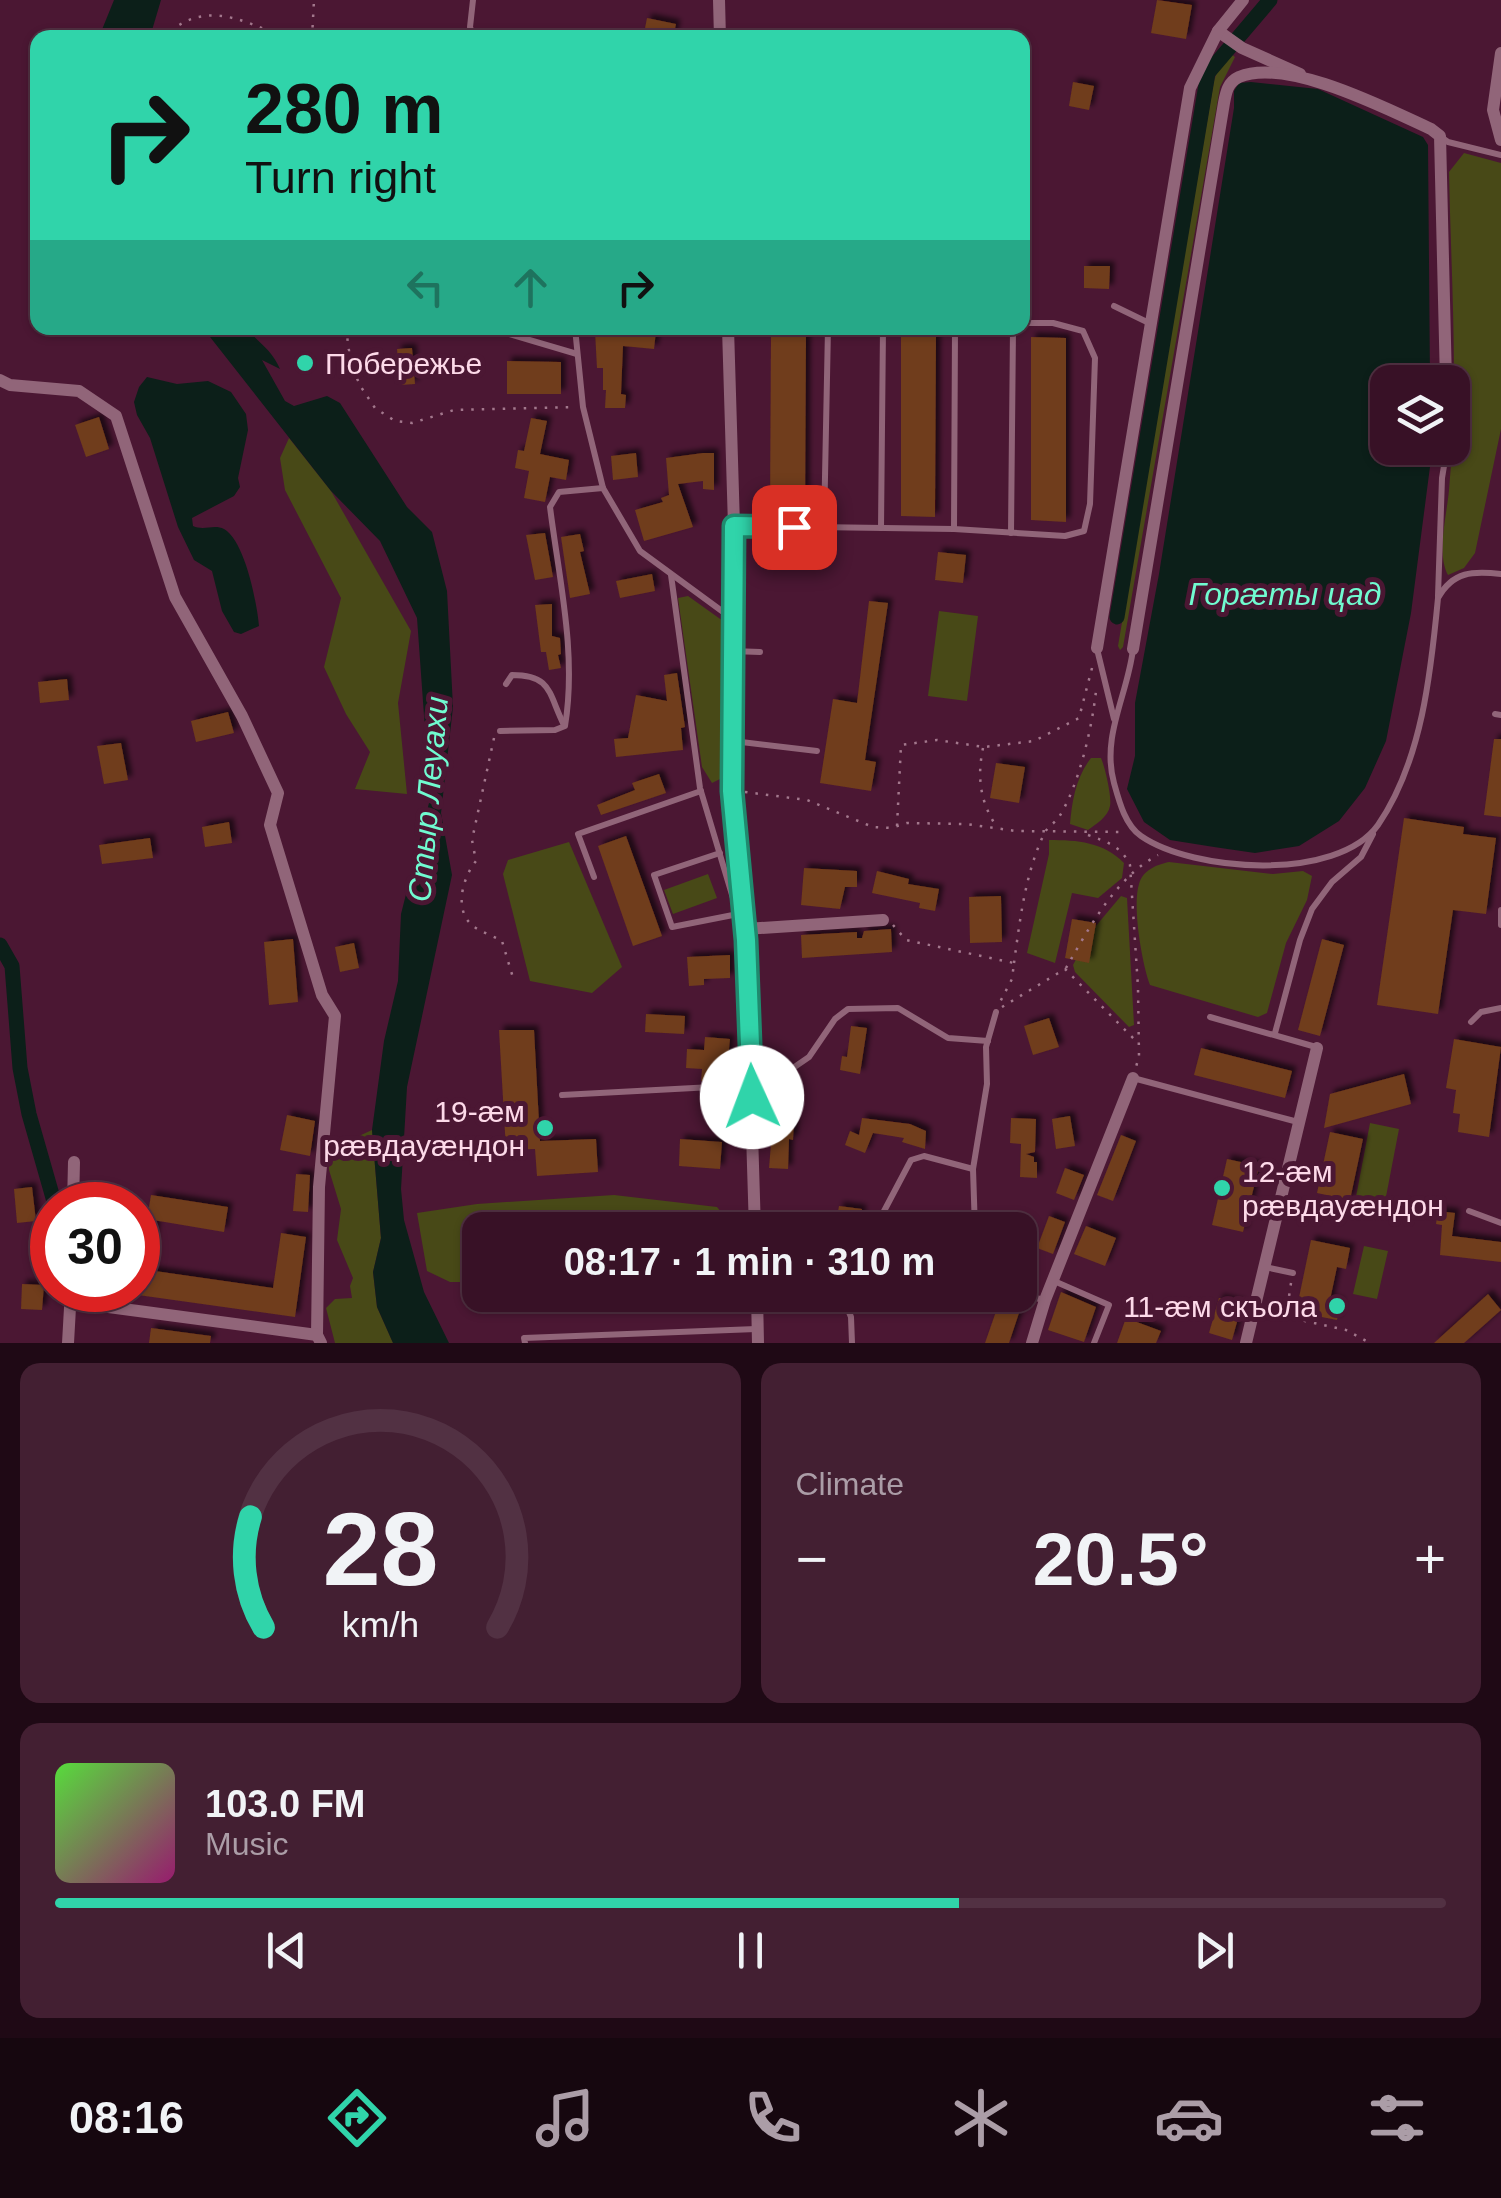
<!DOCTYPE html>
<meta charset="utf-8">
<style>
:root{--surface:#381126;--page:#431f32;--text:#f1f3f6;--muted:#ab9da7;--line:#523143;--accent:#30d4aa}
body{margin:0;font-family:Helvetica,sans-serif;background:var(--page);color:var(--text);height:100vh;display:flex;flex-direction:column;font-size:38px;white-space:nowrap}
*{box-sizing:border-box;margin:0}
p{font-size:32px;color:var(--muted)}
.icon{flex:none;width:55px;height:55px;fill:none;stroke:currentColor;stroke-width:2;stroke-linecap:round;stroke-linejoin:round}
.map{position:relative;height:1343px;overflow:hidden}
.drawer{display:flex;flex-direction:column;gap:20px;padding:20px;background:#1f0915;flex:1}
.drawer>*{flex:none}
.top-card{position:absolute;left:30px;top:30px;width:1000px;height:305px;border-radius:20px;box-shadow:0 2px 8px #0004,0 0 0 2px var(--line);background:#30d4aa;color:#111;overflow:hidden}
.controls{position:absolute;left:1370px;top:365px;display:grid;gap:20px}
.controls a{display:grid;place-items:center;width:100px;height:100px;border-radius:20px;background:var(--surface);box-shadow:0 2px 8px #0004,0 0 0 2px var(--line);font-size:50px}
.speed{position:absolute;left:30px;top:1182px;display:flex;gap:20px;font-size:50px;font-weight:700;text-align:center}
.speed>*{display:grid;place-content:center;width:130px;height:130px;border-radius:50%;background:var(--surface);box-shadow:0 2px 8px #0004,0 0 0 2px var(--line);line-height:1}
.speed .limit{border:15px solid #d22;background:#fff;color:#111}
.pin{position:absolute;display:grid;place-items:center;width:85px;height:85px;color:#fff;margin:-42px;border-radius:20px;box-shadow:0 5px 15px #0006}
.me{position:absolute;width:110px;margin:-55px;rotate:358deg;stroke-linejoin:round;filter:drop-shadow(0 0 8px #0008)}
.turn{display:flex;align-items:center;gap:35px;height:210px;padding:0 50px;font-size:45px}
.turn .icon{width:130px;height:130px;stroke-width:2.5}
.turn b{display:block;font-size:70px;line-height:85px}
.lanes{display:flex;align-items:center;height:95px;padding:0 50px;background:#0003;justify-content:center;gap:50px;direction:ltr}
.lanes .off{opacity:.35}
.big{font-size:75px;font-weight:800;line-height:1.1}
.drawer .widget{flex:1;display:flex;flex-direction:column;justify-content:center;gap:15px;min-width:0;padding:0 35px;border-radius:20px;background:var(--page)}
.drawer .dial{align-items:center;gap:0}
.dial svg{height:260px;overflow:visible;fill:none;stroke:var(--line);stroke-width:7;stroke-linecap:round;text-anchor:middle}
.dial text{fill:var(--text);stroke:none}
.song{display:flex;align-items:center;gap:30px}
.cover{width:120px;height:120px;border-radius:15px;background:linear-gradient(135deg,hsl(110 70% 55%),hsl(320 70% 35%))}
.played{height:10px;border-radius:5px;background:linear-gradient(90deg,var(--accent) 65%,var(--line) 65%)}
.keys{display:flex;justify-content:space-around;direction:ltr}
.heat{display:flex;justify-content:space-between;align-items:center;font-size:55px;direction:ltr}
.drawer .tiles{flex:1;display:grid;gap:20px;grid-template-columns:1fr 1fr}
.widget:last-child{grid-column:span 2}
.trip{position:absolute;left:462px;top:1212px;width:575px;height:100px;border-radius:20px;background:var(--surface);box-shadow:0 2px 8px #0004,0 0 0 2px var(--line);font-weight:800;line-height:100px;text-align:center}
.tabs{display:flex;height:160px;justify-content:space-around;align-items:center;background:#16070f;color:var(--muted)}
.tabs .icon{width:70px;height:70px}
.tabs .current{color:var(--accent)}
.tabs b{font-size:45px;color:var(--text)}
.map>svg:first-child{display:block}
</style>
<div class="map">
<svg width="1501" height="1343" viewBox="0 0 1501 1343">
<defs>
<filter id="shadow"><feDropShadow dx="4.5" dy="-4.5" stdDeviation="2.5" flood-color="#0009"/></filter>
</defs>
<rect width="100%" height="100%" fill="#4b1733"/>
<g fill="#484917">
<polygon points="1231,54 1235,57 1220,87 1123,647 1120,650 1118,646 1214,81 1218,69"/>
<path d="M 1464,153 L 1501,163 L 1501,429 L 1475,553 L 1464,568 L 1448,575 C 1436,553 1447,515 1449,490 C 1459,385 1451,278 1449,172 Z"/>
<polygon points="289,438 331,491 411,631 398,703 407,794 355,789 370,752 346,714 324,667 341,598 285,490 280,458"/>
<polygon points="688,596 723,621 720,779 712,783 702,767 678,598"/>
<polygon points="939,611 978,616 967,701 928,696"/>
<path d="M 1091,758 L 1101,758 C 1105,767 1112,797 1110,806 C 1108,817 1096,824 1088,830 L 1070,824 C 1072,801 1076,777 1091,758 Z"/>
<path d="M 1049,840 C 1078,840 1103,842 1124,863 L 1122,878 L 1098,898 L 1072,893 L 1055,963 L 1027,953 L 1049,854 Z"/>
<polygon points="569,842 622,967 592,993 530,981 503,874 508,860"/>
<path d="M 1169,862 L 1273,874 L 1303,871 L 1312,876 L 1307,900 L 1286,943 L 1267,1013 L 1258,1017 L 1150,985 C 1142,964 1132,906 1139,884 C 1143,870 1156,865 1169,862 Z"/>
<polygon points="708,874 717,898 673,914 664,890"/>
<polygon points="1121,896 1127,898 1134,1025 1129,1027 1075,972 1073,965 1090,933"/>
<polygon points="1370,1123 1399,1129 1384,1207 1355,1202"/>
<polygon points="372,1130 381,1238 373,1272 377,1307 393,1343 335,1343 326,1308 335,1299 352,1298 350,1286 353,1278 337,1240 341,1209 329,1170 328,1150"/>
<polygon points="614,1195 717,1207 730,1223 730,1230 480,1230 480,1282 450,1282 427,1271 417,1213 477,1204"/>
<polygon points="1364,1246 1388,1251 1377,1299 1353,1294"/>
</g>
<g fill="#0c1f19">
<polygon points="114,0 161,0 150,37 99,37"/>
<polygon points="1251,82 1318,89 1423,137 1428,145 1430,382 1388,382 1388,448 1431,448 1431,459 1411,613 1386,741 1365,788 1339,821 1299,846 1255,853 1214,847 1170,840 1144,822 1127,789 1135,756 1135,703 1159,574 1234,108 1234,91 1239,83"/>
<path d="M 203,328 L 246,328 C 259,343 272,350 280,369 L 262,360 L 285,401 L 294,406 L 327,396 L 340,403 L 407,507 L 432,532 L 447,591 L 453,707 L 441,813 L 452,875 L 407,1087 L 401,1189 L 404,1220 L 424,1292 L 449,1343 L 393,1343 L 377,1307 L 373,1272 L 381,1238 L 372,1130 L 384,1041 L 398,981 L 401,914 L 430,799 L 417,618 L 380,541 L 331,491 Z"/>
<path d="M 147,377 L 177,384 L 208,381 L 231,392 L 246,414 L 248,430 L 238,478 L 240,487 L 234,496 L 192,518 L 193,526 C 204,531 214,524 224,529 C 245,541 257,603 259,626 L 241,634 L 234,632 L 222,611 L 212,571 L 194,560 L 178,527 L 150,438 L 137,415 L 134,402 L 139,387 Z"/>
</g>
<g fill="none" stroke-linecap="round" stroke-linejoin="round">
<g stroke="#0c1f19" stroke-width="15">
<polyline points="1117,617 1208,73 1270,0"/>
<polyline points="0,945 12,966 20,1068 29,1114 55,1205"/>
</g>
</g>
<g fill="#703c1b" filter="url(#shadow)">
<polygon points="1157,0 1192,5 1186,39 1151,33"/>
<polygon points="647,18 676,24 673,38 643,38"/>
<polygon points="1073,82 1094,86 1089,110 1069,106"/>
<polygon points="1084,266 1110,266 1109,289 1084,288"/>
<polygon points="619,328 656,331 654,349 623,346 621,394 626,395 625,408 605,408 606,390 603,390 603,368 597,368 595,331"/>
<polygon points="771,330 806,331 805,514 770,513"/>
<polygon points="901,332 936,333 935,517 901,516"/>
<polygon points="1031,337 1066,338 1066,522 1031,520"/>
<polygon points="412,348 415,384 400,385 397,349"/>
<polygon points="507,361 561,362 561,394 507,394"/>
<polygon points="99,417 109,449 86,457 75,425"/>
<polygon points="531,418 547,421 540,454 569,460 566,480 550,477 545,502 524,498 529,471 515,468 518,450 524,451"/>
<polygon points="636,453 638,477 613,480 611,456"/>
<polygon points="703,453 714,453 714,490 703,489 703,481 678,484 693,527 644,541 635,510 663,502 661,498 669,495 666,458"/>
<polygon points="545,533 553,577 535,580 526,535"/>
<polygon points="580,534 584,551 580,552 590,594 570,598 561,537"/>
<polygon points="938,552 966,555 963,583 935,580"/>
<polygon points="652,574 655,591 620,598 616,581"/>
<polygon points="869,601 888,603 865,760 876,762 871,791 820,783 833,699 857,703"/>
<polygon points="552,604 552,636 560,638 561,654 558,655 561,668 549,670 546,652 541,652 535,605"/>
<polygon points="677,673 685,727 681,728 683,750 616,757 614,739 628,738 636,695 667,701 664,675"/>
<polygon points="67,679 69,700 40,703 38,682"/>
<polygon points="228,712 234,733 196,742 191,721"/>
<polygon points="1494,739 1501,739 1501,817 1484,815"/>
<polygon points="121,743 128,780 104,784 97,746"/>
<polygon points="996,763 1025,767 1019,803 990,798"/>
<polygon points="659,774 666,793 601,815 597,805 635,790 632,783"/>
<polygon points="1404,818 1464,827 1463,834 1496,838 1486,914 1453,910 1438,1014 1377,1005"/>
<polygon points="229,822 232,843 205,847 202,827"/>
<polygon points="626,836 662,936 633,946 598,846"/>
<polygon points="150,838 153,858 102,864 99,845"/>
<polygon points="804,868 857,871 857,887 845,887 840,909 801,905"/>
<polygon points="877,871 909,879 908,884 939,889 935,911 919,908 920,903 872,893"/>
<polygon points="1001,896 1002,942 970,943 969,897"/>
<polygon points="1072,919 1096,923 1089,963 1065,958"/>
<polygon points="891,929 892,952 802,958 801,935 857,932 857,938 862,938 864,931"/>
<polygon points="293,939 298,1002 269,1005 264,942"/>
<polygon points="1322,939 1344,945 1320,1036 1298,1030"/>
<polygon points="354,943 359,968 340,972 335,947"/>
<polygon points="730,955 730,978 704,979 704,985 689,986 687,957"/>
<polygon points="646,1014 685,1016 684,1034 645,1032"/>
<polygon points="1049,1018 1059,1047 1033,1055 1024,1026"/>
<polygon points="851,1026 867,1028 860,1074 840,1070 842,1056 847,1057"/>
<polygon points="499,1030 534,1030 540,1141 596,1139 598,1172 537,1176 535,1149 506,1150"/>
<polygon points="705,1037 730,1039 726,1079 701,1081 702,1069 686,1068 687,1049 704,1050"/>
<polygon points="1454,1039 1501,1047 1489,1137 1458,1132 1460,1114 1453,1113 1456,1090 1446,1088"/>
<polygon points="1201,1048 1292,1071 1285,1098 1194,1075"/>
<polygon points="1404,1074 1411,1104 1324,1128 1330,1094"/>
<polygon points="287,1115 315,1121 310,1156 280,1150"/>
<polygon points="1070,1116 1075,1146 1056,1149 1052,1119"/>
<polygon points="862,1118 910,1124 926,1131 925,1149 902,1142 904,1138 873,1133 865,1153 845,1145 850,1131 859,1135"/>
<polygon points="1011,1118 1036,1119 1035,1152 1026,1154 1034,1157 1034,1162 1037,1162 1037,1178 1020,1177 1021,1144 1010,1143"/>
<polygon points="773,1120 794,1122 793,1140 789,1139 788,1169 769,1168"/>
<polygon points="1330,1132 1363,1139 1350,1200 1317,1193"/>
<polygon points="1121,1135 1136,1141 1113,1201 1097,1195"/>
<polygon points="680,1139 722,1142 720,1169 679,1166"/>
<polygon points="1227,1159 1259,1166 1243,1232 1212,1225"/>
<polygon points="1065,1168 1084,1175 1074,1200 1056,1193"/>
<polygon points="296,1174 310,1175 308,1212 293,1211"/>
<polygon points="32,1187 36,1221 17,1223 14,1189"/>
<polygon points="151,1195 228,1207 224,1232 147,1219"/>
<polygon points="839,1206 862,1209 859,1230 835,1230"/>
<polygon points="1438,1211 1455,1213 1452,1236 1501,1242 1501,1262 1440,1255 1442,1225 1436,1224"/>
<polygon points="1049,1216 1065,1222 1053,1254 1037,1248"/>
<polygon points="142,1221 156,1223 148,1270 273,1288 281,1233 306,1237 295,1317 138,1295 138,1247"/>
<polygon points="1086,1226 1116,1238 1105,1266 1074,1254"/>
<polygon points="1311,1240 1350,1248 1346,1269 1337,1267 1330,1300 1340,1302 1337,1320 1296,1312"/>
<polygon points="22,1284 44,1285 42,1310 21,1309"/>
<polygon points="1061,1292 1096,1307 1084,1342 1048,1330"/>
<polygon points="1488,1294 1501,1310 1464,1343 1434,1343"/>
<polygon points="1219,1298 1242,1304 1232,1340 1209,1333"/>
<polygon points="1000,1300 1021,1307 1009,1343 985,1343"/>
<polygon points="1126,1318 1161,1331 1156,1343 1117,1343"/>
<polygon points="151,1328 211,1336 210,1343 149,1343"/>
</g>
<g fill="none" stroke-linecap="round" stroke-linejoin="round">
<g stroke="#a3788d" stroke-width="2.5" stroke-dasharray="2.5 8" stroke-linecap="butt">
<path d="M 163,38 C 201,0 238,17 284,38"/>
<polyline points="312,38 314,0"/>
<polyline points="346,328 351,366 361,387 375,408 395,421 412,423 454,410 575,407"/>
<path d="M 494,738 L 472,840 L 476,861 C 463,877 453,910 473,926 C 481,932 493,936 502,941 L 514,981"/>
<path d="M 983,748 C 977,777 980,801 996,826"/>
<polyline points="745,792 807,800 873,827 891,828 907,823 966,824 1016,831 1124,832"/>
<polyline points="897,826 901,745 937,740 984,747 1034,741 1079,718 1092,668"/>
<path d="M 1088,835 C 1107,842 1121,846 1130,865 L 1138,987 L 1139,1056 L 1136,1067"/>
<polyline points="893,925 906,940 1014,963 1012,979 1000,1002"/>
<path d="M 1014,963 C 1020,920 1025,874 1044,834 C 1047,827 1054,824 1059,817 C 1079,785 1092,728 1096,691"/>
<path d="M 1066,968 C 1089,928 1116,877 1158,855"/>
<polyline points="1002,1007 1065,969 1137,1042"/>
<polyline points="1291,1283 1286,1317 1346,1330 1370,1343"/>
</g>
<g stroke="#916579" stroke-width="6">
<polyline points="473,0 470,27 474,38"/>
<polyline points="1441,137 1448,142 1501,155"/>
<polyline points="1114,306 1149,323"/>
<polyline points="489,328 577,354"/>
<polyline points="575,328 583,407 603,488 640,551 730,617"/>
<polyline points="735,526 954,529 1065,536 1084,531 1090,504 1095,358 1083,331 1053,323 1022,323"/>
<polyline points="824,527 828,328"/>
<polyline points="881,528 883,328"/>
<polyline points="954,529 955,328"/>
<polyline points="1011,533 1013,328"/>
<polyline points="671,575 700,788 738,915"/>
<polyline points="1438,596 1442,478 1447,448"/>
<polyline points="1097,649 1114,719"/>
<path d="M 1133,649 C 1128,694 1101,736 1114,783 C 1119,801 1125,825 1141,836 C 1193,872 1337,882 1378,825 C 1422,761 1431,672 1438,598 C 1453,571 1473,571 1501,574"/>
<polyline points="732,651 760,652"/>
<path d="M 506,684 L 512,675 C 552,675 548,693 564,725"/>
<polyline points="1495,714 1501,715"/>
<path d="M 500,731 L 555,730 L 565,726 C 577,654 559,579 550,507 L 559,492 L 603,488"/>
<polyline points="733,741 817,751"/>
<polyline points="720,853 654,875 672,927 738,914"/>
<polyline points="594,877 578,834 701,791"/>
<polyline points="1501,910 1501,925"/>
<polyline points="1210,1017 1316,1047"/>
<polyline points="1471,1022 1481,1012 1501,1008"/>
<polyline points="1275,1033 1300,940 1312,909 1332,882 1361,857 1373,834"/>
<polyline points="1133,1078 1298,1122"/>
<polyline points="562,1095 750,1085"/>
<polyline points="751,1097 809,1057 835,1019 848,1009 898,1008 948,1038 988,1041"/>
<polyline points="1469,1211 1501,1223"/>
<polyline points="874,1230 911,1160 924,1156 973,1169"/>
<polyline points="975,1230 973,1169 987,1084 986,1047 996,1012"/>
<polyline points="1265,1267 1293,1273"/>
<polyline points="1054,1281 1109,1305 1094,1343"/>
<polyline points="1020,1294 1044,1300"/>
<polyline points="842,1295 851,1317 852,1343"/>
<polyline points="525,1343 524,1338 756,1329"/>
</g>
<g stroke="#916579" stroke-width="12">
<polyline points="719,0 720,38"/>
<polyline points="1218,31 1242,48 1300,74"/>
<polyline points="1501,53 1493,110 1501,140"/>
<polyline points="728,328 734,526 731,791 746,940 755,1230"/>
<polyline points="0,380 10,385 79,391 116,416 175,597 242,716 278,793 270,825 322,995 335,1016 319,1187 317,1335 321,1343"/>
<polyline points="1097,648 1190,88 1218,31 1243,0"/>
<path d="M 1133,649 L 1224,103 C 1226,92 1228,82 1239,77 C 1287,57 1387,109 1431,129 L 1440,136 L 1446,382"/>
<polyline points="745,929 883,920"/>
<polyline points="73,1205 74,1162"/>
<polyline points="757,1295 758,1343"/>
<polyline points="71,1302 317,1335"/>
<polyline points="68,1343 71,1290"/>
<polyline points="1032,1343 1045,1300 1133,1078"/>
<polyline points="1246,1343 1317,1048"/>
</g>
</g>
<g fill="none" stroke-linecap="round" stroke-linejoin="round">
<defs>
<polyline id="route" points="752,1097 746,940 732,791 734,526 794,527"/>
</defs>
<use href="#route" stroke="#1f8a6e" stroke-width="25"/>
<use href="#route" stroke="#30d4aa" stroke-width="18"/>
</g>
<g fill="#30d4aa" stroke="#4b1733" stroke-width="4">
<circle cx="305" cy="363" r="10"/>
<circle cx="545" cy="1128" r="10"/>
<circle cx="1222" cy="1188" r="10"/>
<circle cx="1337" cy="1306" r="10"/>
</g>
<g text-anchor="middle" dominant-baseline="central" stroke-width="10" stroke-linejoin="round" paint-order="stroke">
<g font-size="30" fill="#fddae9" stroke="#4b1733" text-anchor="start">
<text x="325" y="363">Побережье</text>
<text x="525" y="1111" text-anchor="end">19-æм<tspan x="525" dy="34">рӕвдауӕндон</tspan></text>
<text x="1242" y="1171">12-æм<tspan x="1242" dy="34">рӕвдауӕндон</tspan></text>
<text x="1317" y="1306" text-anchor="end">11-æм скъола</text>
</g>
<g font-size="32" font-style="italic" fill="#70fbd0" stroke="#4b1733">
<text x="1285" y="594">Горӕты цад</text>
<text transform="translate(428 799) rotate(-85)">Стыр Леуахи</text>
</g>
</g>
</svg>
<div class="controls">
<a><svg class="icon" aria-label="layers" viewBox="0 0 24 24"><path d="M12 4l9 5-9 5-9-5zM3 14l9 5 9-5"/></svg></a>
</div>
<div class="speed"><div class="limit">30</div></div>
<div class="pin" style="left:794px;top:527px;background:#d93025"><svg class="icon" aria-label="arrive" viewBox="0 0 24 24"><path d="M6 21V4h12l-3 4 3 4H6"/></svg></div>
<svg class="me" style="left:752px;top:1097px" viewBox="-20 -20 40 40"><circle r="19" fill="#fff"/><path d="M0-13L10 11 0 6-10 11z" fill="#30d4aa"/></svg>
<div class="trip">08:17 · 1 min · 310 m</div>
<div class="top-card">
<div class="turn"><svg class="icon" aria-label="right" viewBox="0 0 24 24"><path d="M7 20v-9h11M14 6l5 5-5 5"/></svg><div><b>280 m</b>Turn right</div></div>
<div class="lanes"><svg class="icon off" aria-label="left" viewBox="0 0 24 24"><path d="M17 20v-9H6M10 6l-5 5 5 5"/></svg><svg class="icon off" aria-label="ahead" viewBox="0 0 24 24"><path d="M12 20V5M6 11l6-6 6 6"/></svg><svg class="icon" aria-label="right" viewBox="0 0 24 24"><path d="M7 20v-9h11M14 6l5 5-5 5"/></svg></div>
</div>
</div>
<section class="drawer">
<div class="tiles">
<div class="widget dial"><svg viewBox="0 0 100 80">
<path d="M14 69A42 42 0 1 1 86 69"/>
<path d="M14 69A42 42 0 0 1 10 35" stroke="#30d4aa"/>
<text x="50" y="56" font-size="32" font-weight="700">28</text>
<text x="50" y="72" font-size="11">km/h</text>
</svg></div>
<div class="widget"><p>Climate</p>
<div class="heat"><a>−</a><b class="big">20.5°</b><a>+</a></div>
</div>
<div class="widget">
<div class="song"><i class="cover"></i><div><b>103.0 FM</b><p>Music</p></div></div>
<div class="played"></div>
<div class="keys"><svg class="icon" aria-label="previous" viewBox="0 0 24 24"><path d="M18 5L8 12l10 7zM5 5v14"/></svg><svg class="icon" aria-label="pause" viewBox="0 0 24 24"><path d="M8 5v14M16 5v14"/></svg><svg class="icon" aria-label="next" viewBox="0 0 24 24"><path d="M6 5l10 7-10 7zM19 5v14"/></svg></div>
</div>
</div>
</section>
<nav class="tabs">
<b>08:16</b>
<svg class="icon current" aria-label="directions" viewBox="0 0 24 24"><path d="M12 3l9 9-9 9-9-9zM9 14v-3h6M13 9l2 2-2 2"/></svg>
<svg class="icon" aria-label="music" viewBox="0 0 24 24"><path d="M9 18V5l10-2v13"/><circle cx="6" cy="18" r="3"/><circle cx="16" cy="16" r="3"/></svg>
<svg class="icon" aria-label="phone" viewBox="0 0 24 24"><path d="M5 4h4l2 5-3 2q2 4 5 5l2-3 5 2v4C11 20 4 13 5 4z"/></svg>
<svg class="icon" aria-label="climate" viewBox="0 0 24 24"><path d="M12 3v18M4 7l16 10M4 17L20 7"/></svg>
<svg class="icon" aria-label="car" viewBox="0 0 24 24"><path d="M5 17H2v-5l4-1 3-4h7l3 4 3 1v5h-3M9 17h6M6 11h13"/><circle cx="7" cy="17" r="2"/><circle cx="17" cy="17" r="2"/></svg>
<svg class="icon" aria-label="filters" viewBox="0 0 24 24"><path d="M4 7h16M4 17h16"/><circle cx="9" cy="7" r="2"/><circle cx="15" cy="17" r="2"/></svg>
</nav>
